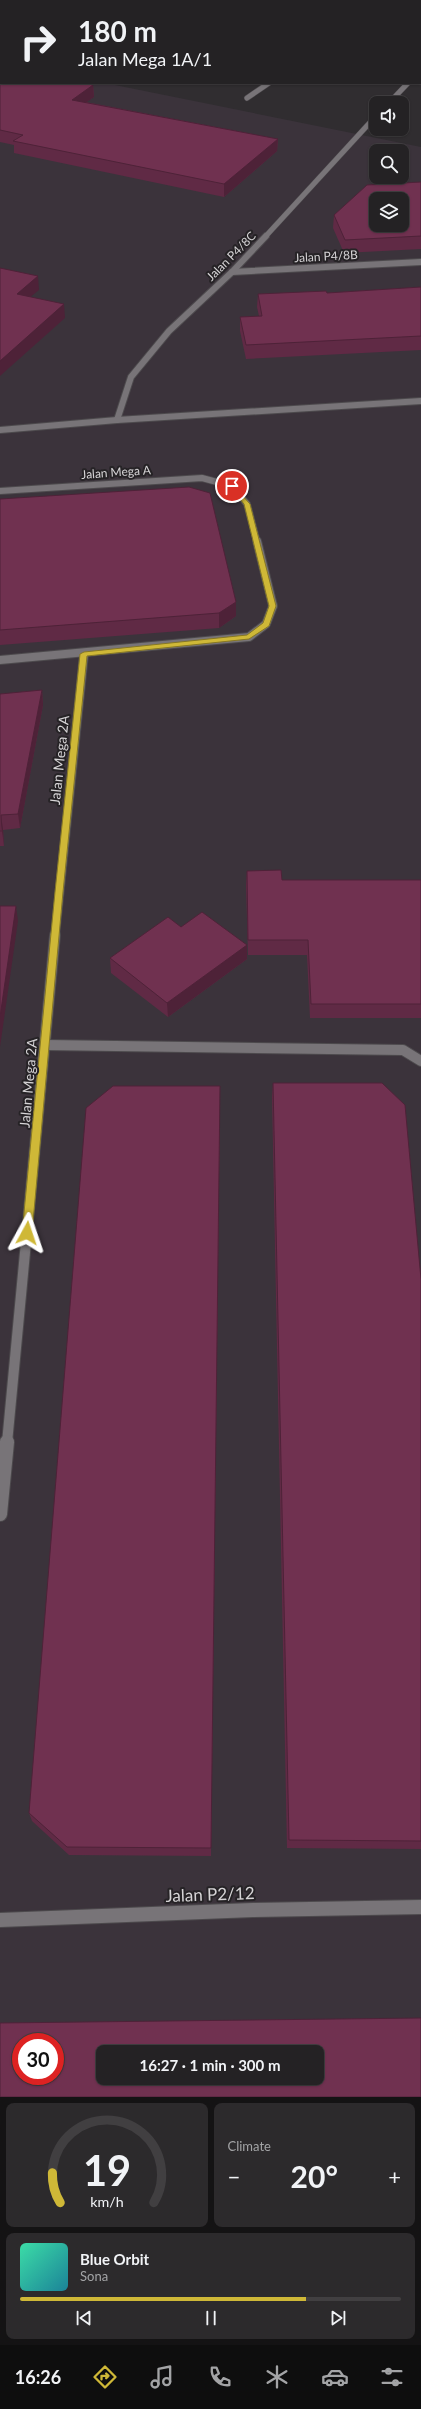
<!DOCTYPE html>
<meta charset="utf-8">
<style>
:root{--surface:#242224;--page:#2c2a2c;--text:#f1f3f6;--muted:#a3a4a6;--line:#413f41;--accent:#cfb837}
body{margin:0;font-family:Lato,sans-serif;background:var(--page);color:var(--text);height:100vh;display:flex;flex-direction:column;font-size:15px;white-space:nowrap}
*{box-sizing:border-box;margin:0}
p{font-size:13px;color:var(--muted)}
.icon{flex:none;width:22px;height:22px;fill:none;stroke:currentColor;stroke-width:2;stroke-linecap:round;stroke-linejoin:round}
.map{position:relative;height:2097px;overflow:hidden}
.drawer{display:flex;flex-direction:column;gap:6px;padding:6px;background:#141314;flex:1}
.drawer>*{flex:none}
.guide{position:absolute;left:0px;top:0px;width:421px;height:84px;box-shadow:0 1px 3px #0004,0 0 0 1px var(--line);background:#242224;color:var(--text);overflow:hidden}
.controls{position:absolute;left:369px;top:96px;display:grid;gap:8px}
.controls a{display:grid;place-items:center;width:40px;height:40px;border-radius:8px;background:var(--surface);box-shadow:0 1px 3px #0004,0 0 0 1px var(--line);font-size:20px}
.speed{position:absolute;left:12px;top:2033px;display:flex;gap:8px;font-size:20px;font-weight:700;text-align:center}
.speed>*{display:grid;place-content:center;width:52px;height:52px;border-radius:50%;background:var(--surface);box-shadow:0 1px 3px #0004,0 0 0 1px var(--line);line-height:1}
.speed .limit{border:6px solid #d22;background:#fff;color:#111}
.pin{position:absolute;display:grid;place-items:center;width:34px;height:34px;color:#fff;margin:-17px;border:2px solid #fff;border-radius:50%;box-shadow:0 1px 4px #0007}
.me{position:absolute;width:44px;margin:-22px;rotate:5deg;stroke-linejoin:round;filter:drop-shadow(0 0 3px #0008)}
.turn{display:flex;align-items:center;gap:14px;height:84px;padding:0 12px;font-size:18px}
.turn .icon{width:52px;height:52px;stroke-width:2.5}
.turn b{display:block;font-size:28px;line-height:34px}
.big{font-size:30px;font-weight:700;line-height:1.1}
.drawer .card{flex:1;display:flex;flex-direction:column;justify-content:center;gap:6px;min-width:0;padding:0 14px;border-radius:8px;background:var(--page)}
.drawer .dial{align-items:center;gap:0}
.dial svg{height:104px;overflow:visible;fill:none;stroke:var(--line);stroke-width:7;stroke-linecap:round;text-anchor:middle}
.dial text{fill:var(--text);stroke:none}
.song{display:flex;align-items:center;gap:12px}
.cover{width:48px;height:48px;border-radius:6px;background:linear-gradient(135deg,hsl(160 70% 55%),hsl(190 70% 35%))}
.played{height:4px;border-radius:2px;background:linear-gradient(90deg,var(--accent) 75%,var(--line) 75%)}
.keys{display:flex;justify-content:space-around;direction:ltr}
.heat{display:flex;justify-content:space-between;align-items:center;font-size:22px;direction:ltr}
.drawer .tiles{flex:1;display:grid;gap:6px;grid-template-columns:1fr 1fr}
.card:last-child{grid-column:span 2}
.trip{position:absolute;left:96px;top:2045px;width:228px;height:40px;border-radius:8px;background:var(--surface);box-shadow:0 1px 3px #0004,0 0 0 1px var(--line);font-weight:700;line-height:40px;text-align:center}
.tabs{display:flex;height:64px;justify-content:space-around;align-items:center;background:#0e0e0e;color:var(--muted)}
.tabs .icon{width:28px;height:28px}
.tabs .selected{color:var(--accent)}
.tabs b{font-size:18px;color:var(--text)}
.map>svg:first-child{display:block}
</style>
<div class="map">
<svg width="421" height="2097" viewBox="0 0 421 2097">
<rect width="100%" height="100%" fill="#302d30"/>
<path fill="#3b333b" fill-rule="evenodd" d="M 0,62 L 1,83 L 105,83 L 421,147 L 421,2097 L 0,2097 ZM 376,151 L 402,151 L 402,177 L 376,177 ZM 376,199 L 402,199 L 402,225 L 376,225 ZM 21,2042 L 55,2042 L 55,2076 L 21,2076 ZM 103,2052 L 317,2052 L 317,2078 L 103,2078 Z"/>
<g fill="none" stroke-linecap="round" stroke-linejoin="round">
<defs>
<g id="minor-far4">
<polyline points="229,0 234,1"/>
<polyline points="56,1 58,0"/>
<polyline points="219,1 221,0"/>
<polyline points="247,98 269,83"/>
<polyline points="389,103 408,83"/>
<polyline points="265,237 376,116"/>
</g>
<g id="minor-far3">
<polyline points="232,272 421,262"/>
<polyline points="117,420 131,377 169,331 232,272 266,236"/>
<polyline points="0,430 117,420 421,401"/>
<polyline points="0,491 202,478 232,486 247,504 257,542"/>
</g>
<g id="minor-far2">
<polyline points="0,660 249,637 266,624 273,606 257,541"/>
<polyline points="55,936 84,654"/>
</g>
<g id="minor-far1">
<polyline points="45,1045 403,1050 421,1061"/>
<polyline points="7,1443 55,935"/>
</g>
<g id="minor">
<polyline points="0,1514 7,1442"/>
<polyline points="0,1920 253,1910 421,1907"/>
</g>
<polyline id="tertiary" points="306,0 312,1"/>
</defs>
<use href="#minor-far4" stroke="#4d4a4d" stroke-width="6"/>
<use href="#minor-far3" stroke="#4d4a4d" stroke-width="8"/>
<use href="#minor-far2" stroke="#4d4a4d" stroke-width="10"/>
<use href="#minor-far1" stroke="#4d4a4d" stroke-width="12"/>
<use href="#minor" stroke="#4d4a4d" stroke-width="16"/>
<use href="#tertiary" stroke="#4d4a4d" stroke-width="6"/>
<use href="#minor-far4" stroke="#787478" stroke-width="5"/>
<use href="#minor-far3" stroke="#787478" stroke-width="6"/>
<use href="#minor-far2" stroke="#787478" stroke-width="8"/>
<use href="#minor-far1" stroke="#787478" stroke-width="10"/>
<use href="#minor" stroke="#787478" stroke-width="14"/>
<use href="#tertiary" stroke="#787478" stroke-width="5"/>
</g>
<g fill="#602a45">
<polygon points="0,81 1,83 93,85 94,97 86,102 278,139 277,151 224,197 14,153 14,145 0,142"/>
<polygon points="421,182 421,249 344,253 333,228 334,215"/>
<polygon points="421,287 421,350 246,359 240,331 240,317 259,316 257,307 258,294 327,293"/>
<polygon points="0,499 236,602 236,616 219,628 0,645"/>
<polygon points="42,690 43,705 20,828 3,830 4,846 0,846 0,694"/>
<polygon points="247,871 282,880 421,880 421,1018 310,1018 307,955 248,955 246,885"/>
<polygon points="181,927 247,959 168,1017 111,973 110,958"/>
<polygon points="273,1083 421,1279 421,1849 287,1848 272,1097"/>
<polygon points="220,1101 211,1856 69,1855 32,1821 29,1813"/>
</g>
<g fill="#4e2238">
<polygon points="93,85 94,97 72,112 72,100"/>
<polygon points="278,139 277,151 224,197 224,184"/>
<polygon points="38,276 39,290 18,307 17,294"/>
<polygon points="64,304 65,318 0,376 0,361"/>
<polygon points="236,602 236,616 219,628 219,613"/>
<polygon points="42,690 43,705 20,828 18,814"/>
<polygon points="1,815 3,830 4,846 2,831"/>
<polygon points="16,906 18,921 0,1047 0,1017"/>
<polygon points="247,945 247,959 168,1017 167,1003"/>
</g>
<g fill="#703150" stroke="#4e2238" fill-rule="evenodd">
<polygon points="0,81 1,81 1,83 83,83 93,85 72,100 278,139 224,184 13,141 23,135 0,130"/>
<path d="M 421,182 L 421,236 L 345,240 L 334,215 L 367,185 ZM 376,199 L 402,199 L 402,225 L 376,225 Z"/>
<polygon points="0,268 38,276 17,294 64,304 0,361"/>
<polygon points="421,287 421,336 246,345 240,317 262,316 258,294 326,291 327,293"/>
<polygon points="189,487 210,493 236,602 219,613 0,630 0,499"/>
<polygon points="42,690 18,814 1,815 2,831 0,831 0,694"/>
<polygon points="281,870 282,880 421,880 421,1004 311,1004 308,940 248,940 247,871"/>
<polygon points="0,906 16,906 0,1017"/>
<polygon points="202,912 247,945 167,1003 110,958 168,917 181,927"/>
<polygon points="273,1083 382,1083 405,1105 421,1279 421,1841 289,1840"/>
<polygon points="113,1086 220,1086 211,1848 67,1847 29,1813 86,1108"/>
<path d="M 421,2018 L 421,2097 L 0,2097 L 0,2023 ZM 21,2042 L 55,2042 L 55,2076 L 21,2076 ZM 103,2052 L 317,2052 L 317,2078 L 103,2078 Z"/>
</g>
<polygon fill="#cfb837" stroke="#877824" points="232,484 250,504 276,606 269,626 249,639 87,656 63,892 32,1233 27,1237 22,1233 55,892 80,654 84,652 247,635 263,623 269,606 244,504 229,486"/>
<g text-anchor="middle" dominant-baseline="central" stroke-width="4" stroke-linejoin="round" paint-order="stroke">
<g font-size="12" fill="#d6d4d6" stroke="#262326">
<text transform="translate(231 256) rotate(-45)">Jalan P4/8C</text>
<text transform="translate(326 256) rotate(-3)">Jalan P4/8B</text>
<text transform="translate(116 472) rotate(-4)">Jalan Mega A</text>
</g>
<g font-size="14" fill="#d6d4d6" stroke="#262326">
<text transform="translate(59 760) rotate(-84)">Jalan Mega 2A</text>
<text transform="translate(28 1083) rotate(-85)">Jalan Mega 2A</text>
</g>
<g font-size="17" fill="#d6d4d6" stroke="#262326">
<text transform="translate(210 1894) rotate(-2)">Jalan P2/12</text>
</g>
</g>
</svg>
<div class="controls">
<a><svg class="icon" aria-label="sound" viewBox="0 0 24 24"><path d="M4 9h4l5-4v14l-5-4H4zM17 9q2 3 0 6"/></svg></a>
<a><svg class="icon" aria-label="search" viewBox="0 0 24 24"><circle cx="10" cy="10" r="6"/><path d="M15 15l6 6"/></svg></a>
<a><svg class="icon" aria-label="layers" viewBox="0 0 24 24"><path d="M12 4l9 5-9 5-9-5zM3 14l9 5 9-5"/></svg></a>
</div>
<div class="speed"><div class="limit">30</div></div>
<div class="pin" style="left:232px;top:486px;background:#d93025"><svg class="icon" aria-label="arrive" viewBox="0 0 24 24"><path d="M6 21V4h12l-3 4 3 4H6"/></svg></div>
<svg class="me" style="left:27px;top:1233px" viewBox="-20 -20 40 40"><path d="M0-17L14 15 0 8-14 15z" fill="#cfb837" stroke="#fff" stroke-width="4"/></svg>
<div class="trip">16:27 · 1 min · 300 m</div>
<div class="guide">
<div class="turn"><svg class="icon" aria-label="right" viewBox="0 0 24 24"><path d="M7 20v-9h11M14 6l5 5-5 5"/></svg><div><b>180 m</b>Jalan Mega 1A/1</div></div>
</div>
</div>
<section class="drawer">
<div class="tiles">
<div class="card dial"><svg viewBox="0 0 100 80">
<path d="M14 69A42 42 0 1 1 86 69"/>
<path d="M14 69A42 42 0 0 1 8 46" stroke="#cfb837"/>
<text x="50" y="56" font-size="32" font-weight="700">19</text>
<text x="50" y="72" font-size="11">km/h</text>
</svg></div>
<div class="card"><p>Climate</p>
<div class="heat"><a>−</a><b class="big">20°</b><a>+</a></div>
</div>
<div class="card">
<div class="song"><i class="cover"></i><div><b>Blue Orbit</b><p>Sona</p></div></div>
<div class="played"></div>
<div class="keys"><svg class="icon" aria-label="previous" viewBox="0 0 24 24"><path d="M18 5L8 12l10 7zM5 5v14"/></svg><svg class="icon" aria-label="pause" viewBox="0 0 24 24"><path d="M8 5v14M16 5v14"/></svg><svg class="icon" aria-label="next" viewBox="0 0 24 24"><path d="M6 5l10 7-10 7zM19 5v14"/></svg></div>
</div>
</div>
</section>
<nav class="tabs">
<b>16:26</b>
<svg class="icon selected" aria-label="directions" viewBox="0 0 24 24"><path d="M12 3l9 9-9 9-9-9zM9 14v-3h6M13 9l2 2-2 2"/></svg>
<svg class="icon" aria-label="music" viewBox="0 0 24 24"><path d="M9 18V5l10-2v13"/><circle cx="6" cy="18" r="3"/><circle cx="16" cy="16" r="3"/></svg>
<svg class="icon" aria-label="phone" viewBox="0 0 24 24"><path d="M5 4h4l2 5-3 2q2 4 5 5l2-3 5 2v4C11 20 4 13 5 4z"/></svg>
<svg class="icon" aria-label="climate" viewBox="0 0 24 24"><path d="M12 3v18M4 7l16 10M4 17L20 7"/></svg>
<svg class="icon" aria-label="car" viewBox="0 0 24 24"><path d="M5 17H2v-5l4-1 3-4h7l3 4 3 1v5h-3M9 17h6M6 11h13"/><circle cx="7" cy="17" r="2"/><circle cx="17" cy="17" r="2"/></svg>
<svg class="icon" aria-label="filters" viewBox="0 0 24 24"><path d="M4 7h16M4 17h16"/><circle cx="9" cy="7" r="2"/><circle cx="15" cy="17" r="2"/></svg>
</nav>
